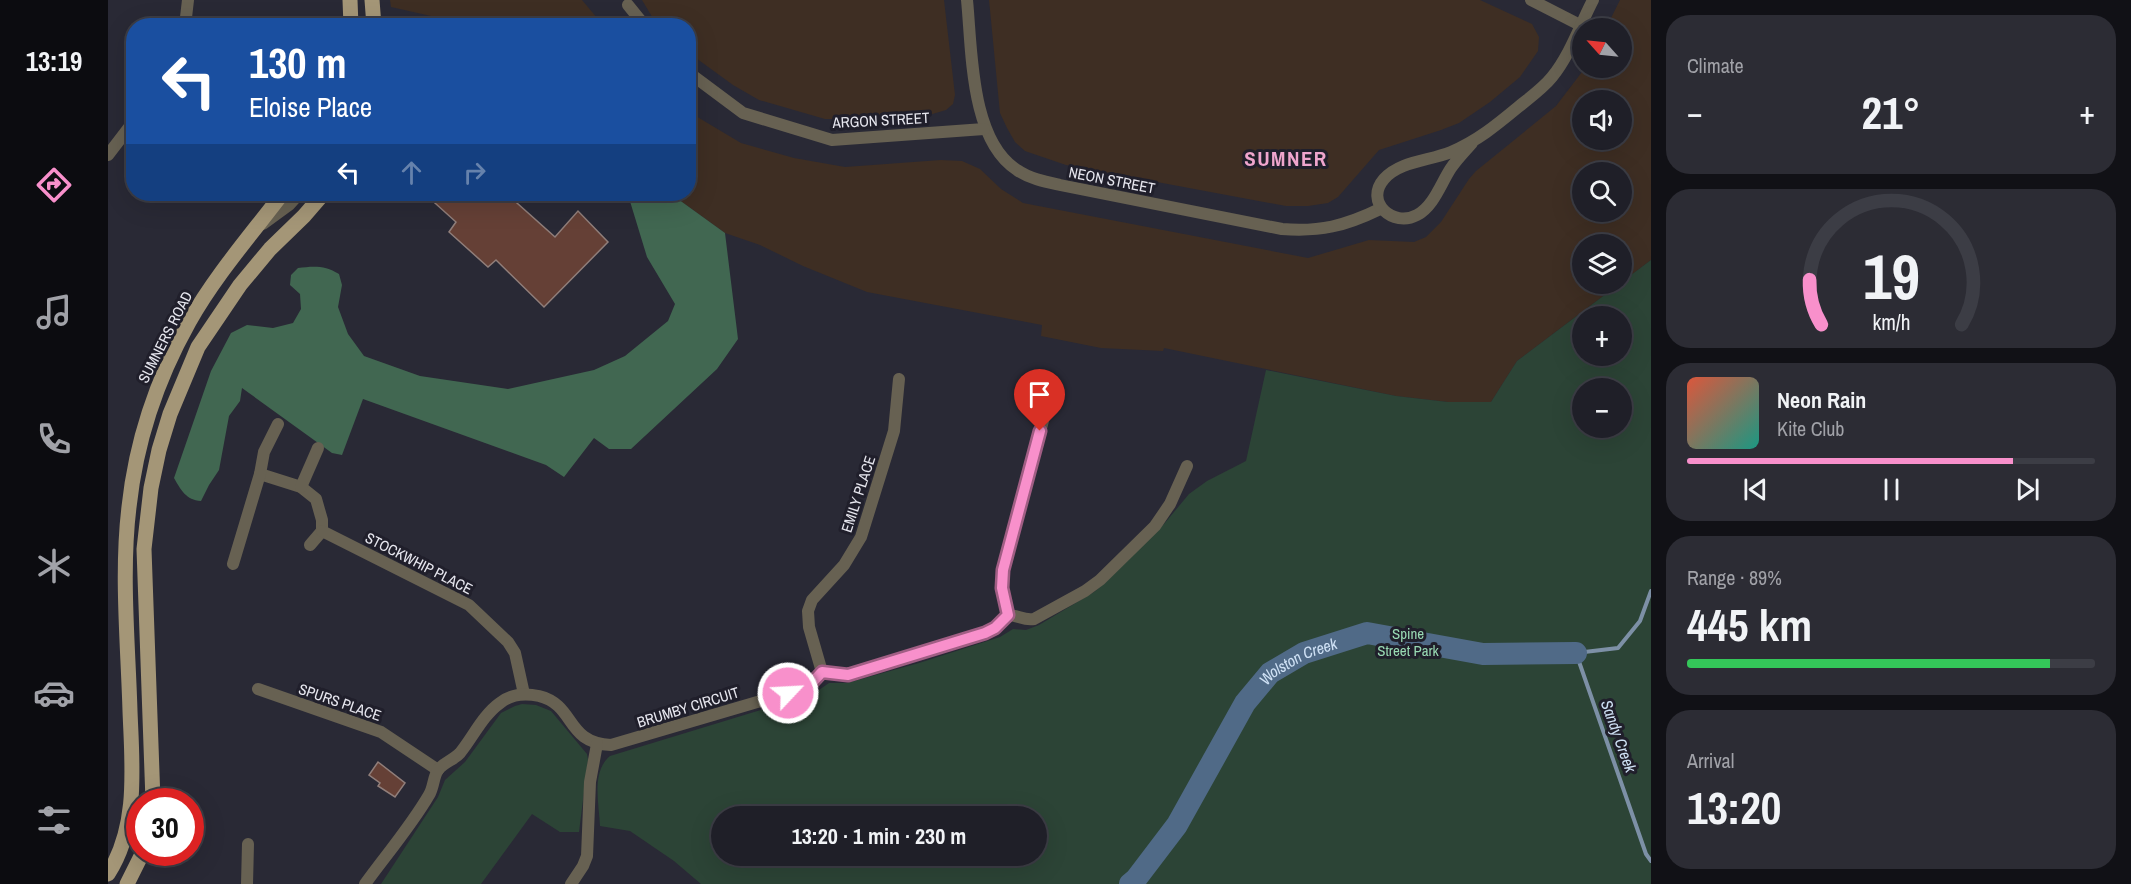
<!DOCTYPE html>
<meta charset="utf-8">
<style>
:root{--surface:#1f1f28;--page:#2c2c34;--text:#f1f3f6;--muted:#a1a2a8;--line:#3c3d45;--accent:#f890cb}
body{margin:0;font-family:"Archivo Narrow",sans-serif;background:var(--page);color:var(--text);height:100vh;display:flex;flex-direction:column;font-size:22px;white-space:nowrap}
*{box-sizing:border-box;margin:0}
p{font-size:20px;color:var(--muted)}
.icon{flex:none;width:33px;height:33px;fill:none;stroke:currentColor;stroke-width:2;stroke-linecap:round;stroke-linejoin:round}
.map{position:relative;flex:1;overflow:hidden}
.drawer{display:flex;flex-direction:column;gap:15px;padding:15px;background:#111116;width:480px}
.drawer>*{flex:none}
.top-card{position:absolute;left:18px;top:18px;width:570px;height:183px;border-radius:24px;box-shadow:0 6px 24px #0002,0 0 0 2px var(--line);background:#1a4fa0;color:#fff;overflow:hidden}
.needle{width:39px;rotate:297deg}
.buttons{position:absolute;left:1464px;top:18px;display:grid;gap:12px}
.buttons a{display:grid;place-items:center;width:60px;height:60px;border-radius:50%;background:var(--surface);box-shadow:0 6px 24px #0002,0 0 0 2px var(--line);font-size:30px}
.speed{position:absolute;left:18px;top:788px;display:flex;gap:12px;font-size:30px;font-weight:700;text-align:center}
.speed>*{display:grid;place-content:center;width:78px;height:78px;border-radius:50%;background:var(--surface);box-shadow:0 6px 24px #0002,0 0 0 2px var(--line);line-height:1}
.speed .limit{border:9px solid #d22;background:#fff;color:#111}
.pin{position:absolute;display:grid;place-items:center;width:51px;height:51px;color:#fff;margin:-62px -26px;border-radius:50% 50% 50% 0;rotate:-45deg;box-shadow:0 0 6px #0007}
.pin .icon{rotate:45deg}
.me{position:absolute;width:66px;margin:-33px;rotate:65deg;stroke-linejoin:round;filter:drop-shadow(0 0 4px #0008)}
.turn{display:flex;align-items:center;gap:21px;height:126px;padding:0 24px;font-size:27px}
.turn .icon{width:78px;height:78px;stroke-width:2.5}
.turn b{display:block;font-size:42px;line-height:51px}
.lanes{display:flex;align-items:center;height:57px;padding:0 24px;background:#0003;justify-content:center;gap:30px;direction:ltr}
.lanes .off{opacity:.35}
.big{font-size:45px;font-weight:800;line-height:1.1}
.drawer .tile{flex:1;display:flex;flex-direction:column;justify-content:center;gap:9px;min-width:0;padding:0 21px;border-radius:24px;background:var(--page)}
.drawer .dial{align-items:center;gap:0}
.dial svg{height:156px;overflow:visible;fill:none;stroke:var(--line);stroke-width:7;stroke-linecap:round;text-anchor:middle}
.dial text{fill:var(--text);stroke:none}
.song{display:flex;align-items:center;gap:18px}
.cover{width:72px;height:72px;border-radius:9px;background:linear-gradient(135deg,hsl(10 70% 55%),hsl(170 70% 35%))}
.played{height:6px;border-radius:3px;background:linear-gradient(90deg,var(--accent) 80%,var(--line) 80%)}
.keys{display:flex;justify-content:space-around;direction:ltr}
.heat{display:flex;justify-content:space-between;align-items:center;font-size:33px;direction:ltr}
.charge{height:9px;border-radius:4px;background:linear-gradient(90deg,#34c759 89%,var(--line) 0)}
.trip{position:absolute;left:603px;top:806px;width:336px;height:60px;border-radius:30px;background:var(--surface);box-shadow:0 6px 24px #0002,0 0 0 2px var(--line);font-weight:800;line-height:60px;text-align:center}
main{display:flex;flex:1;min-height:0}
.tabs{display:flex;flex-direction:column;width:108px;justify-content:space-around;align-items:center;background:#0c0c10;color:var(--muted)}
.tabs .icon{width:42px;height:42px}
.tabs .selected{color:var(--accent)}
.tabs b{font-size:27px;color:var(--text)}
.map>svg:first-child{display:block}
</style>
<main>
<nav class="tabs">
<b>13:19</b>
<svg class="icon selected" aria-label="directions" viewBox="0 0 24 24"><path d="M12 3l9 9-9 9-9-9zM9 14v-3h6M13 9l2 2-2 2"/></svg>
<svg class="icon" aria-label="music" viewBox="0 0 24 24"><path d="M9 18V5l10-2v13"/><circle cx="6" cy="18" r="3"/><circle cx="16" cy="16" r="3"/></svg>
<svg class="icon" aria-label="phone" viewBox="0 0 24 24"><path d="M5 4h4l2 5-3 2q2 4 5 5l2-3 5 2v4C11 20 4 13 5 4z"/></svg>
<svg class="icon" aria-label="climate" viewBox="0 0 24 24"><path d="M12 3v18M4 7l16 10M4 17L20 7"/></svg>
<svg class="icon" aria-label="car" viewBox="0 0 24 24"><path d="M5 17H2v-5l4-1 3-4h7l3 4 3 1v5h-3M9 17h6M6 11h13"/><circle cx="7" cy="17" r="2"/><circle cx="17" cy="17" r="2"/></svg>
<svg class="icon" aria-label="filters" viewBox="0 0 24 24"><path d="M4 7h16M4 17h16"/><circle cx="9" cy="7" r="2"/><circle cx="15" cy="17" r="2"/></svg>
</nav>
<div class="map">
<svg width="1543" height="884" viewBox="0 0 1543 884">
<rect width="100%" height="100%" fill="#292935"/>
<g fill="#3e2e23" fill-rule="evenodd">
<polygon points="282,0 474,0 495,25 363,25 283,7"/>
<polygon points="534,0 836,0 847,95 845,104 838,110 821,115 778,119 717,119 651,100 625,85 581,53 580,26 551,25 546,20"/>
<polygon points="881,0 1372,0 1424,24 1431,37 1430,51 1412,77 1382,102 1351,123 1333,130 1271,150 1230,197 1220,203 1200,206 1178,206 958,165 917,151 907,142 899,128 892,113"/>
<path d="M 1512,0 L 1543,0 L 1543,260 L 1514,282 L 1514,244 L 1474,244 L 1474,284 L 1511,284 L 1409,361 L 1383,402 L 1340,402 L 1288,396 L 1056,348 L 1055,351 L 993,348 L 933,336 L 934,325 L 759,292 L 695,266 L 652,245 L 617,233 L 563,194 L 580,194 L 581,112 L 633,143 L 686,158 L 737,167 L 833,160 L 854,161 L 872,169 L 893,189 L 915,203 L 1200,258 L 1261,240 L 1306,242 L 1318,237 L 1333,222 L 1361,179 L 1368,171 L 1448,106 L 1477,68 L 1514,68 L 1514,28 L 1498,28 ZM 1474,100 L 1514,100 L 1514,140 L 1474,140 ZM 1474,172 L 1514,172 L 1514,212 L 1474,212 Z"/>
</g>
<g fill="#2c4436" fill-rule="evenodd">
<path d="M 1543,260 L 1543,884 L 593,884 L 566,861 L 522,831 L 492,826 C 491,803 483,772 502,756 L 705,694 L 721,683 L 739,683 L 811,663 L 892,637 L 905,629 L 918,630 L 931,625 L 986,592 L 997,583 L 1056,524 L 1081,494 L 1099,481 L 1138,461 L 1158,370 L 1288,396 L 1340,402 L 1383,402 L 1409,361 ZM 1474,316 L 1514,316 L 1514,356 L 1474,356 ZM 1474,388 L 1514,388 L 1514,428 L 1474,428 ZM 614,816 L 928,816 L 928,855 L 614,855 Z"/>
<polygon points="414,704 428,705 443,711 479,754 480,760 471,832 452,832 424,814 373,884 273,884 330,797 337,780 357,762 393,713 407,706"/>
</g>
<path fill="#416751" d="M 524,194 L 563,194 L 617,233 L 630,339 L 609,369 L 523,449 L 501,449 L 486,438 L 456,477 L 438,465 L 255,399 L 234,455 L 224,453 L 134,388 L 132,401 L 121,416 L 111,470 L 101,485 L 93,501 C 78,500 73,490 66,478 L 103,371 L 123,333 L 139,325 L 165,328 L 185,323 L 193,309 L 192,294 L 182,285 L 183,275 L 190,268 C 205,266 217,265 231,274 L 234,285 L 230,307 L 240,334 L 256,356 L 312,376 L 400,389 L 486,370 L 517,356 L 560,321 L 567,304 L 539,257 L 521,198 Z"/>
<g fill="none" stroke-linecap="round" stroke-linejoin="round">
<polyline stroke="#7d90a6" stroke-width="4" points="1543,591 1532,621 1510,648 1468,653 1538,854 1543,861"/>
<path stroke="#506a87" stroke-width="22" id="s1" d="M 1022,884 L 1028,879 L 1069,825 L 1137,703 L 1162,673 L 1196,653 L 1259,633 L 1375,654 L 1468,653"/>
</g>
<g fill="#654036" stroke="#907e7a" stroke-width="1.5">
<polygon points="317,194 399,194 447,237 470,211 500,242 436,307 388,260 380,267 341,232 348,222"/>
<polygon points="270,762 297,783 287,797 270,786 272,783 261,775"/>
</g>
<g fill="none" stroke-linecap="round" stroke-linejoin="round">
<g stroke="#676152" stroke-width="12">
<path d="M 859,0 C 864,50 862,140 909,170 C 922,179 938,182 952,185 L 1174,229 C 1212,232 1237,226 1272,209"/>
<polyline points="1423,0 1472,25"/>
<polyline points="520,5 537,26"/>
<polyline points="77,26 80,0"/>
<polyline points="580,72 635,113 724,140 876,129"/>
<path d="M 1364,143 C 1357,151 1349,159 1343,168 C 1333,183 1326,206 1309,215 C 1285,228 1256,202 1276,179 C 1292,161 1321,161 1343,152 C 1370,141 1391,123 1414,104 C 1424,96 1436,87 1444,77 C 1462,55 1472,25 1485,0"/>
<polyline points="0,155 26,121"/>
<polyline points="155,224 181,205 191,194"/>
<polyline points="152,474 193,487 208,499 214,520 214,531 202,545"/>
<polyline points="193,487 210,448"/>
<polyline points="214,531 361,605 400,642 407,653 416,694"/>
<polyline points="125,564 152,474 156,452 170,424"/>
<polyline points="900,615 894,589 895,570 936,417"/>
<polyline points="714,672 701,627 700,611 704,600 736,565 753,537 786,431 791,379"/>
<polyline points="150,689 273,732 330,770"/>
<polyline points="139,884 140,844"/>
<path d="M 257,884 C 278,855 303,826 321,795 C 326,787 325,777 330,770 C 336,762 346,760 352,753 C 365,737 375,715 392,703 C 403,694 417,693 431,696 C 468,705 457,743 503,745 L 700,687 L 714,672 L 740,675 L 877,633 L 887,628 L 900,615 C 910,615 916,621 926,619 L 977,591 L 992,580 L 1047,526 L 1062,504 L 1079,466"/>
<polyline points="463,884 475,866 479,856 482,782 489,744"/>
</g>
<g stroke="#a49677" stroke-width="15">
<polyline points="242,0 243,26"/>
<polyline points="264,0 266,26"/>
<polyline points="45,801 36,549 43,488 51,450 62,414 90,347 132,285 162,249 196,216 215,194"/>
<path d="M 0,874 C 31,826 24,765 22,711 C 20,644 13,573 21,507 C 28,442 49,379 81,322 C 107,276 142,236 174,194"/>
<polyline points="19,884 35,852"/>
</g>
</g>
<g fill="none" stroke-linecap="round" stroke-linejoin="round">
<defs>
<polyline id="route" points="680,693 700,687 714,672 740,675 877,633 887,628 900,615 894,588 895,570 932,431"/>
</defs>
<use href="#route" stroke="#a15e84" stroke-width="15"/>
<use href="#route" stroke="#f890cb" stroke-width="10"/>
</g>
<g text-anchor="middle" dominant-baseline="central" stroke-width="6" stroke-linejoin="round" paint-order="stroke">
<g font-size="15" fill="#e7e7ef" stroke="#201f2b">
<text transform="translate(773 120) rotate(-3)">ARGON STREET</text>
<text transform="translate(1004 180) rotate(11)">NEON STREET</text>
<text transform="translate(57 337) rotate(-63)">SUMNERS ROAD</text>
<text transform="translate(750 494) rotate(-72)">EMILY PLACE</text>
<text transform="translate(311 563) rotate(27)">STOCKWHIP PLACE</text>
<text transform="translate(232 702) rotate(19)">SPURS PLACE</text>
<text transform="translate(580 707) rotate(-17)">BRUMBY CIRCUIT</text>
</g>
<g font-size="15" fill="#98d9b3" stroke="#201f2b">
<text x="1300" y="633">Spine<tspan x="1300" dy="17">Street Park</tspan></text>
</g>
<g font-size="16" font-style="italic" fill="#cfe1f5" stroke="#201f2b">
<text stroke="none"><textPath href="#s1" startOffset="285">Wolston Creek</textPath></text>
<text transform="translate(1511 736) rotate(70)">Sandy Creek</text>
</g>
<g font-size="21" font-weight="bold" letter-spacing="1.5" fill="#efa5cd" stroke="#201f2b">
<text x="1178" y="158">SUMNER</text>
</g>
</g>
</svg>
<div class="buttons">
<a><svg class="needle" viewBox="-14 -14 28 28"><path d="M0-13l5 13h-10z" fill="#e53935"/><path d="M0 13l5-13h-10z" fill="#a1a2a8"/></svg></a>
<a><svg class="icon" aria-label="sound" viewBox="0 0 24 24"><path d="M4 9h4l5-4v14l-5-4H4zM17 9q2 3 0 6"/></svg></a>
<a><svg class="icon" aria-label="search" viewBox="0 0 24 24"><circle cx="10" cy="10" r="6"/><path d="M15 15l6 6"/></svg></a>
<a><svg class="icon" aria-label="layers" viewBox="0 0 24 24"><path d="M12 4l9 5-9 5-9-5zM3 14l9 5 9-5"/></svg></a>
<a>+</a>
<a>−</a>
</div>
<div class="speed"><div class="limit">30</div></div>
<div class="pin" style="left:932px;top:431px;background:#d93025"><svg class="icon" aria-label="arrive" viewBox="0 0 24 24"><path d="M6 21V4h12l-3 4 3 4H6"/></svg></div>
<svg class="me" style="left:680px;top:693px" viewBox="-20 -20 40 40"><circle r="17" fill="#f890cb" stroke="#fff" stroke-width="3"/><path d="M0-11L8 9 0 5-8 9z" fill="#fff"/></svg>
<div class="trip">13:20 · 1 min · 230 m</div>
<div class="top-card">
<div class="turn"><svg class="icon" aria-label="left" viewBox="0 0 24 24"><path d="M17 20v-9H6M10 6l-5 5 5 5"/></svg><div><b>130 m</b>Eloise Place</div></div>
<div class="lanes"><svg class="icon" aria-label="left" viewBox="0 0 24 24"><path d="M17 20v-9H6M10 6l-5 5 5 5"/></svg><svg class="icon off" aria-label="ahead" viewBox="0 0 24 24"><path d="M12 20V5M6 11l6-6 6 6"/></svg><svg class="icon off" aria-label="right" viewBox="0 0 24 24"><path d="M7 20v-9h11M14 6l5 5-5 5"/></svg></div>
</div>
</div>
<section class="drawer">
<div class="tile"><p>Climate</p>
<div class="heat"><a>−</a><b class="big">21°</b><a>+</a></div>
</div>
<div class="tile dial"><svg viewBox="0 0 100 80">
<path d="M14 69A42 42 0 1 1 86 69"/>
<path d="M14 69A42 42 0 0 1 8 46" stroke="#f890cb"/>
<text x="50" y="56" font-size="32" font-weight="700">19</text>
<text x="50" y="72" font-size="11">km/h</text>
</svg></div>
<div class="tile">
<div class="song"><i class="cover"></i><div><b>Neon Rain</b><p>Kite Club</p></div></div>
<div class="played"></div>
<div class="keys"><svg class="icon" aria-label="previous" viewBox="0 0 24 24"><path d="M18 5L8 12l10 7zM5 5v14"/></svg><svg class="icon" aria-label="pause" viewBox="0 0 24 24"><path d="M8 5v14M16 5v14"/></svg><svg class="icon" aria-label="next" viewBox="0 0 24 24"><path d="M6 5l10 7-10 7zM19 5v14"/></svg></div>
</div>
<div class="tile"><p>Range · 89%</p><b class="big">445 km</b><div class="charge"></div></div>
<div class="tile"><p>Arrival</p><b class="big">13:20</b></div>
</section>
</main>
